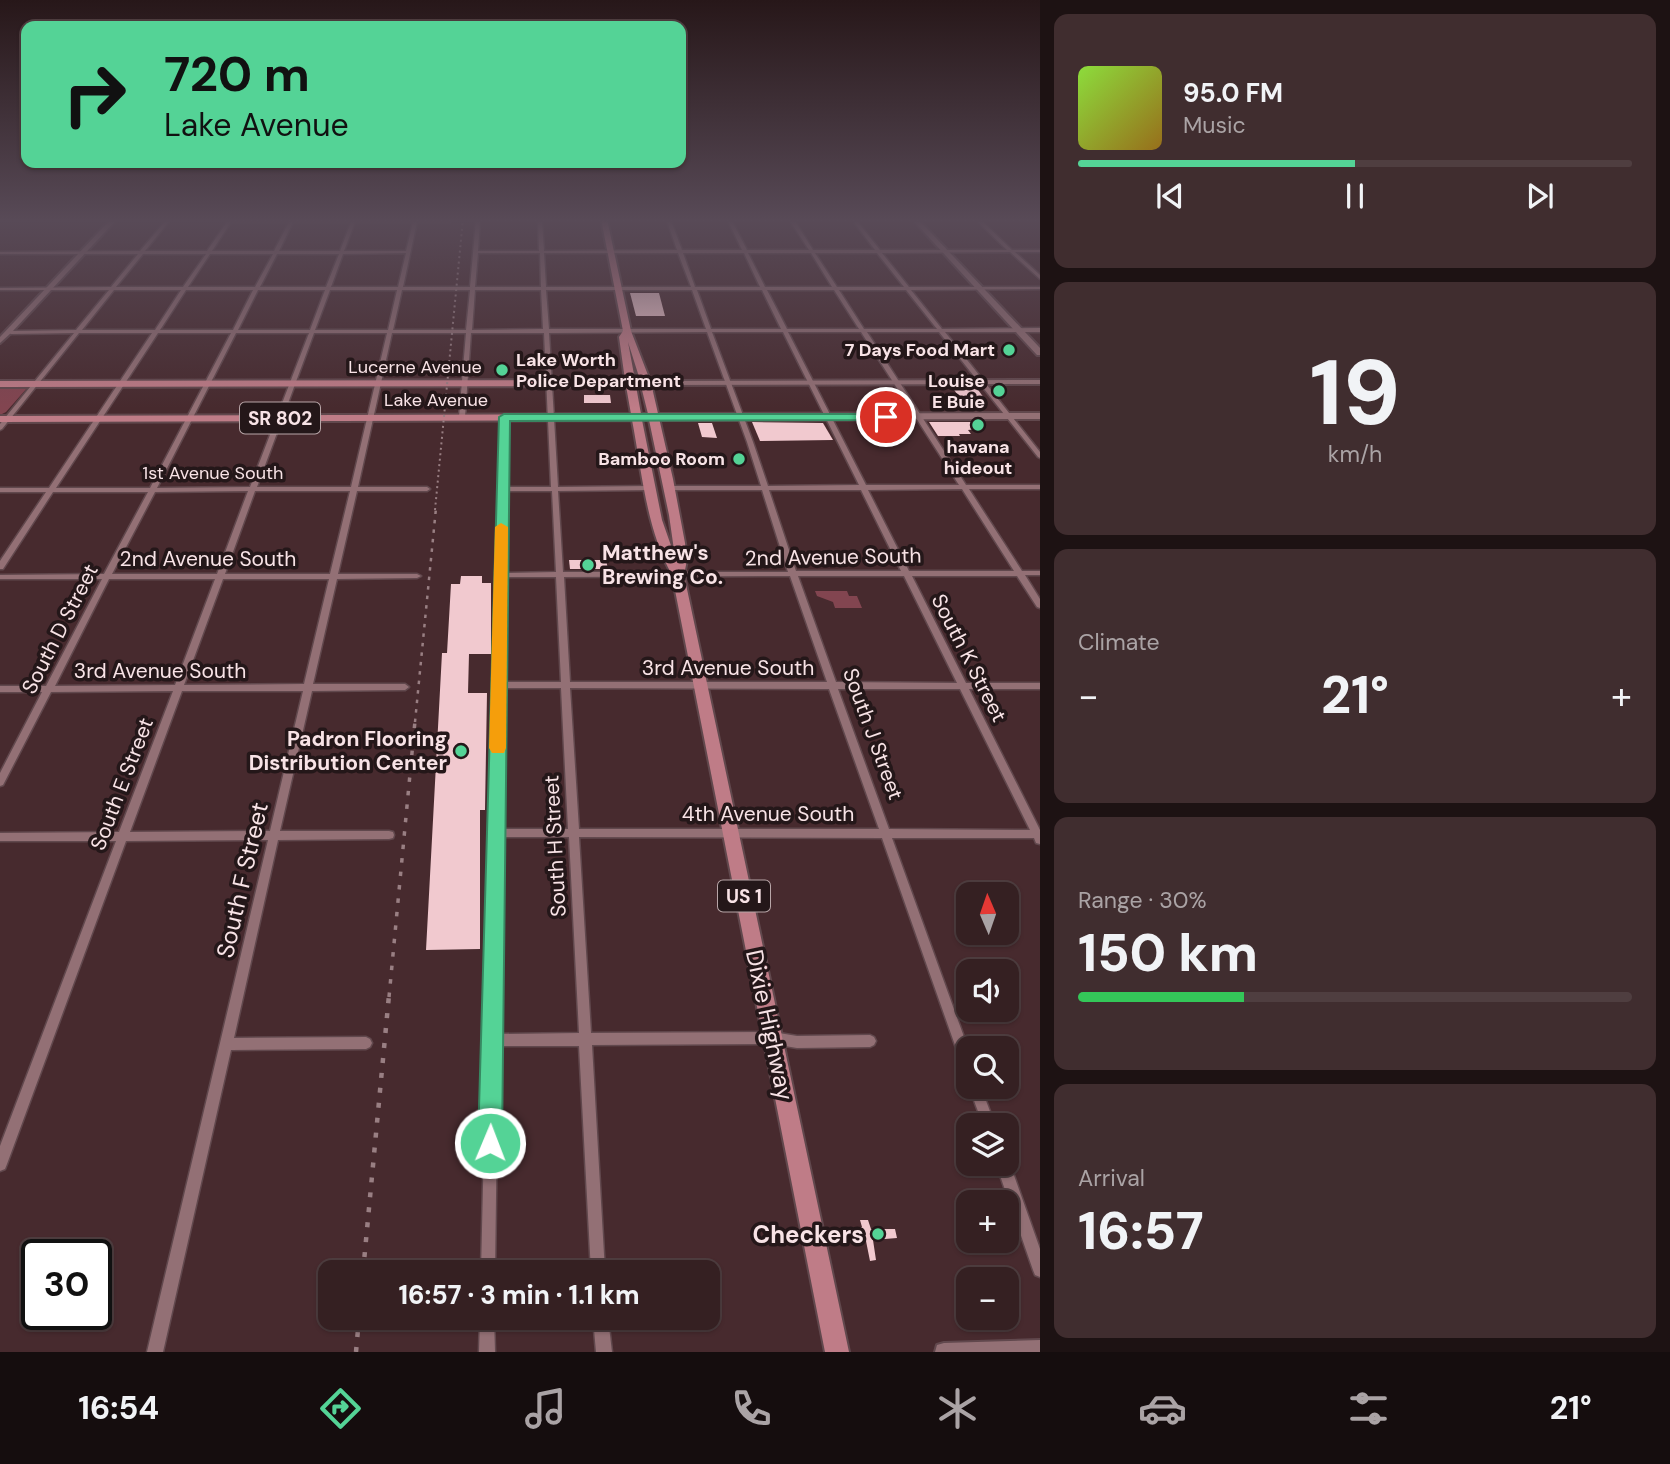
<!DOCTYPE html>
<meta charset="utf-8">
<style>
:root{--surface:#352022;--page:#402d2f;--text:#f1f3f6;--muted:#aaa3a5;--line:#4f3e40;--accent:#54d396}
body{margin:0;font-family:"DM Sans",sans-serif;background:var(--page);color:var(--text);height:100vh;display:flex;flex-direction:column;font-size:26px;white-space:nowrap}
*{box-sizing:border-box;margin:0}
p{font-size:23px;color:var(--muted)}
.icon{flex:none;width:38px;height:38px;fill:none;stroke:currentColor;stroke-width:2;stroke-linecap:round;stroke-linejoin:round}
.map{position:relative;flex:1;overflow:hidden}
.panel{display:flex;flex-direction:column;gap:14px;padding:14px;background:#1d1213;width:630px}
.panel>*{flex:none}
.banner{position:absolute;left:21px;top:21px;width:665px;height:147px;border-radius:14px;box-shadow:0 2px 5px #0004,0 0 0 2px var(--line);background:#54d396;color:#111;overflow:hidden}
.needle{width:46px;rotate:358deg}
.tools{position:absolute;left:956px;top:882px;display:grid;gap:14px}
.tools a{display:grid;place-items:center;width:63px;height:63px;border-radius:14px;background:var(--surface);box-shadow:0 2px 5px #0004,0 0 0 2px var(--line);font-size:35px}
.speed{position:absolute;left:21px;top:1239px;display:flex;gap:14px;font-size:35px;font-weight:700;text-align:center}
.speed>*{display:grid;place-content:center;width:91px;height:91px;border-radius:50%;background:var(--surface);box-shadow:0 2px 5px #0004,0 0 0 2px var(--line);line-height:1}
.speed .limit{border:4px solid #111;border-radius:10px;background:#fff;color:#111}
.pin{position:absolute;display:grid;place-items:center;width:60px;height:60px;color:#fff;margin:-30px;border:4px solid #fff;border-radius:50%;box-shadow:0 2px 7px #0007}
.me{position:absolute;width:77px;margin:-38px;rotate:1deg;stroke-linejoin:round;filter:drop-shadow(0 0 5px #0008)}
.turn{display:flex;align-items:center;gap:24px;height:147px;padding:0 28px;font-size:32px}
.turn .icon{width:91px;height:91px;stroke-width:2.5}
.turn b{display:block;font-size:49px;line-height:60px}
.big{font-size:52px;font-weight:800;line-height:1.1}
.panel .widget{flex:1;display:flex;flex-direction:column;justify-content:center;gap:10px;min-width:0;padding:0 24px;border-radius:14px;background:var(--page)}
.panel .dial{align-items:center;gap:0}
.dial b{font-size:91px;line-height:1}
.song{display:flex;align-items:center;gap:21px}
.cover{width:84px;height:84px;border-radius:10px;background:linear-gradient(135deg,hsl(90 70% 55%),hsl(40 70% 35%))}
.played{height:7px;border-radius:4px;background:linear-gradient(90deg,var(--accent) 50%,var(--line) 50%)}
.keys{display:flex;justify-content:space-around;direction:ltr}
.heat{display:flex;justify-content:space-between;align-items:center;font-size:38px;direction:ltr}
.charge{height:10px;border-radius:5px;background:linear-gradient(90deg,#34c759 30%,var(--line) 0)}
.trip{position:absolute;left:318px;top:1260px;width:402px;height:70px;border-radius:14px;background:var(--surface);box-shadow:0 2px 5px #0004,0 0 0 2px var(--line);font-weight:800;line-height:70px;text-align:center}
.tabs{display:flex;height:112px;justify-content:space-around;align-items:center;background:#150d0e;color:var(--muted)}
.tabs .icon{width:49px;height:49px}
.tabs .active{color:var(--accent)}
.tabs b{font-size:32px;color:var(--text)}
main{display:flex;flex:1;min-height:0}
.map>svg:first-child{display:block}
</style>
<main>
<div class="map">
<svg width="1040" height="1352" viewBox="0 0 1040 1352">
<rect width="100%" height="100%" fill="#472a2e"/>
<g fill="#824550">
<polygon points="0,387 28,387 6,412 0,415"/>
<polygon points="815,591 847,591 849,596 857,596 862,608 835,608 833,602 817,596"/>
</g>
<g fill="#f1c9cf">
<polygon points="630,293 659,293 665,316 636,316"/>
<polygon points="952,387 976,387 984,398 960,398"/>
<polygon points="584,395 610,395 611,403 584,403"/>
<polygon points="752,422 823,423 833,440 760,441"/>
<polygon points="929,422 971,422 977,429 968,430 971,434 959,434 960,436 938,436"/>
<polygon points="698,423 712,423 717,438 702,437"/>
<polygon points="569,560 606,560 608,569 570,569"/>
<polygon points="461,576 482,576 482,583 491,583 491,654 469,654 468,693 487,693 485,810 480,810 480,949 426,950 442,653 447,653 451,584 460,584"/>
<polygon points="860,1220 868,1220 871,1229 895,1229 897,1238 873,1240 876,1260 870,1261 866,1241 863,1241 859,1228 862,1227"/>
</g>
<g fill="none" stroke-linecap="round" stroke-linejoin="round">
<defs>
<g id="minor">
<path d="M 167,219 L 171,219 L 145,251 L 207,251 L 229,219 L 452,220 L 450,222 L 417,222 L 403,287 L 470,287 L 476,219 L 1040,219 L 1040,221 L 982,221 L 1012,250 L 1040,250 L 1040,252 L 1015,252 L 1040,275 L 1040,279 L 1010,252 L 882,253 L 909,287 L 1040,287 L 1040,289 L 911,290 L 942,329 L 1040,328 L 1040,332 L 945,332 L 1040,452 L 1040,458 L 1038,457 L 939,332 L 867,332 L 966,485 L 1040,485 L 1040,489 L 969,489 L 1022,571 L 1040,571 L 1040,575 L 1025,575 L 1040,599 L 1040,608 L 1037,607 L 1017,576 L 912,576 L 966,683 L 1040,683 L 1040,689 L 969,689 L 1040,830 L 1040,844 L 1036,843 L 1034,838 L 892,838 L 968,1048 L 968,1071 L 964,1069 L 962,1065 L 882,838 L 579,837 L 591,1033 L 773,1032 L 797,1036 L 870,1035 L 874,1037 L 876,1041 L 874,1045 L 870,1047 L 797,1048 L 773,1044 L 592,1045 L 605,1272 L 591,1272 L 579,1046 L 498,1046 L 495,1272 L 481,1272 L 501,417 L 504,415 L 507,417 L 506,487 L 551,487 L 544,333 L 471,333 L 465,417 L 462,419 L 459,417 L 466,333 L 392,333 L 358,487 L 427,487 L 430,489 L 427,491 L 357,491 L 338,574 L 417,574 L 421,576 L 417,578 L 337,579 L 313,684 L 405,684 L 409,687 L 405,690 L 312,691 L 280,831 L 389,831 L 393,832 L 394,835 L 393,838 L 389,839 L 278,840 L 234,1038 L 366,1037 L 370,1039 L 372,1043 L 370,1047 L 366,1049 L 231,1050 L 163,1352 L 147,1352 L 268,840 L 126,841 L 7,1164 L 5,1169 L 0,1171 L 0,1146 L 116,841 L 0,841 L 0,833 L 119,832 L 173,691 L 51,692 L 3,785 L 0,786 L 0,773 L 42,692 L 0,692 L 0,686 L 46,686 L 102,579 L 0,579 L 0,575 L 104,574 L 148,492 L 53,492 L 3,569 L 0,569 L 0,561 L 46,492 L 0,492 L 0,488 L 49,488 L 152,333 L 79,333 L 2,429 L 0,430 L 0,424 L 74,333 L 11,334 L 8,332 L 9,331 L 76,330 L 109,290 L 0,290 L 0,288 L 111,287 L 138,254 L 0,254 L 0,252 L 140,251 ZM 480,221 L 538,221 L 539,251 L 478,251 ZM 542,221 L 667,221 L 677,250 L 544,251 ZM 671,221 L 728,221 L 742,250 L 682,250 ZM 732,221 L 790,221 L 809,250 L 747,250 ZM 795,221 L 853,221 L 875,250 L 813,250 ZM 857,221 L 977,221 L 1007,250 L 880,250 ZM 231,222 L 289,222 L 274,251 L 212,251 ZM 293,222 L 351,222 L 340,251 L 279,251 ZM 355,222 L 413,222 L 406,251 L 344,251 ZM 406,253 L 398,287 L 331,287 L 343,254 ZM 478,253 L 540,253 L 541,287 L 475,287 ZM 544,253 L 678,253 L 691,287 L 546,287 ZM 683,253 L 744,253 L 760,287 L 695,287 ZM 748,253 L 811,253 L 832,287 L 765,287 ZM 815,253 L 877,253 L 904,287 L 837,287 ZM 143,254 L 206,254 L 183,287 L 116,287 ZM 210,254 L 273,254 L 255,287 L 188,287 ZM 277,254 L 339,254 L 326,287 L 260,287 ZM 114,290 L 181,290 L 155,330 L 82,330 ZM 186,290 L 253,290 L 233,330 L 160,330 ZM 258,290 L 325,290 L 310,330 L 238,330 ZM 330,290 L 397,290 L 388,330 L 315,330 ZM 402,290 L 470,290 L 466,330 L 393,330 ZM 475,290 L 541,290 L 543,329 L 472,330 ZM 546,290 L 692,290 L 706,329 L 549,329 ZM 697,290 L 762,290 L 781,329 L 711,329 ZM 767,290 L 834,290 L 859,329 L 787,329 ZM 839,290 L 906,290 L 937,329 L 864,329 ZM 707,332 L 747,442 L 761,486 L 669,486 L 666,488 L 669,490 L 762,490 L 788,572 L 563,572 L 558,491 L 650,490 L 653,488 L 650,486 L 558,487 L 549,333 ZM 712,332 L 783,332 L 859,485 L 768,486 L 753,442 ZM 788,332 L 861,332 L 959,485 L 866,485 ZM 158,333 L 231,333 L 150,488 L 56,488 ZM 236,333 L 309,333 L 250,487 L 157,488 ZM 314,333 L 387,333 L 351,487 L 257,487 ZM 962,489 L 1014,571 L 909,571 L 868,490 ZM 769,490 L 861,490 L 901,571 L 796,571 ZM 248,491 L 217,574 L 112,574 L 155,492 ZM 255,491 L 350,491 L 330,574 L 225,574 ZM 506,491 L 552,491 L 556,572 L 505,573 ZM 790,576 L 827,682 L 570,682 L 564,577 ZM 798,576 L 904,576 L 957,683 L 836,682 ZM 505,577 L 556,577 L 561,682 L 503,682 ZM 109,579 L 215,579 L 175,685 L 55,686 ZM 223,579 L 329,579 L 304,684 L 184,685 ZM 503,688 L 561,688 L 568,829 L 501,829 ZM 570,688 L 829,689 L 879,829 L 579,829 ZM 838,689 L 960,689 L 1030,830 L 889,829 ZM 182,691 L 303,691 L 270,831 L 130,832 ZM 501,837 L 569,837 L 579,1033 L 499,1034 Z"/>
<polygon points="969,1087 981,1087 995,1125 983,1125"/>
<polygon points="1006,1159 1010,1164 1040,1249 1040,1277 1035,1275 1033,1270 996,1164 1006,1164"/>
<polygon points="480,1318 494,1318 495,1352 479,1352"/>
<polygon points="593,1318 608,1318 612,1352 596,1352"/>
</g>
<g id="tertiary">
<polygon points="111,219 117,219 12,332 0,343 0,337"/>
<polygon points="1040,1340 1040,1352 935,1352 937,1345 944,1343"/>
</g>
<g id="secondary">
<polygon points="912,219 918,219 1040,348 1040,355 1037,355"/>
<polygon points="1040,380 1040,384 646,385 642,383 646,381"/>
<polygon points="1040,413 1040,419 653,420 649,417 653,414"/>
</g>
<path id="primary" d="M 601,219 L 607,219 L 631,331 L 651,383 L 673,479 L 685,543 L 687,560 L 684,575 L 849,1352 L 825,1352 L 672,575 C 646,528 642,472 632,420 L 0,422 L 0,416 L 631,414 L 626,386 L 0,387 L 0,381 L 625,380 L 619,337 L 623,331 ZM 628,342 L 640,380 L 635,380 ZM 636,386 L 641,386 L 648,414 L 641,414 ZM 642,420 L 649,420 L 669,515 L 675,557 L 662,520 Z"/>
</defs>
<use href="#minor" stroke="#61484d" stroke-width="3"/>
<use href="#tertiary" stroke="#61484d" stroke-width="4"/>
<use href="#secondary" stroke="#61484d" stroke-width="4"/>
<use href="#primary" stroke="#61484d" stroke-width="4"/>
<use href="#minor" fill="#937075" fill-rule="evenodd"/>
<use href="#tertiary" fill="#937075" fill-rule="evenodd"/>
<use href="#secondary" fill="#937075" fill-rule="evenodd"/>
<use href="#primary" fill="#bf7c87" fill-rule="evenodd"/>
<polyline stroke="#997f83" stroke-width="2" stroke-dasharray="2 3.5" stroke-linecap="butt" points="435,510 463,219"/>
<polyline stroke="#997f83" stroke-width="2.5" stroke-dasharray="3.5 6" stroke-linecap="butt" points="415,722 436,508"/>
<polyline stroke="#997f83" stroke-width="3.5" stroke-dasharray="4.5 9" stroke-linecap="butt" points="389,997 415,721"/>
<g stroke="#997f83" stroke-width="4.5" stroke-dasharray="5 10" stroke-linecap="butt">
<polyline points="363,1272 389,995"/>
<polyline points="356,1352 359,1318"/>
</g>
</g>
<linearGradient id="sky" x2="0" y2="1"><stop stop-color="#271719"/><stop offset="0.54" stop-color="#584a57"/><stop offset="1" stop-color="#584a57" stop-opacity="0"/></linearGradient>
<rect width="1040" height="408" fill="url(#sky)"/>
<polygon fill="#54d396" stroke="#378962" stroke-width="2" points="504,414 886,414 892,417 886,420 510,421 502,1143 499,1152 490,1155 482,1152 478,1143 499,417"/>
<polygon fill="#f59e0b" points="501,523 508,527 506,748 504,753 492,753 489,748 495,527"/>
<g fill="#54d396" stroke="#241719" stroke-width="2.5">
<circle cx="1009" cy="350" r="7"/>
<circle cx="502" cy="370" r="7"/>
<circle cx="999" cy="391" r="7"/>
<circle cx="978" cy="425" r="7"/>
<circle cx="739" cy="459" r="7"/>
<circle cx="588" cy="565" r="7"/>
<circle cx="461" cy="751" r="7"/>
<circle cx="878" cy="1234" r="7"/>
</g>
<g text-anchor="middle" dominant-baseline="central" stroke-width="7" stroke-linejoin="round" paint-order="stroke">
<g font-size="18" font-weight="bold" fill="#f8e3e6" stroke="#241719" text-anchor="end">
<text x="995" y="350">7 Days Food Mart</text>
<text x="516" y="360" text-anchor="start">Lake Worth<tspan x="516" dy="21">Police Department</tspan></text>
<text x="985" y="381">Louise<tspan x="985" dy="21">E Buie</tspan></text>
<text x="978" y="447" text-anchor="middle">havana<tspan x="978" dy="21">hideout</tspan></text>
<text x="725" y="459">Bamboo Room</text>
</g>
<g font-size="18" fill="#f8e3e6" stroke="#241719">
<text x="415" y="367">Lucerne Avenue</text>
<text x="436" y="400">Lake Avenue</text>
<text x="213" y="473">1st Avenue South</text>
</g>
<g fill="#241719" stroke="#b8a6a8" stroke-width="2">
<rect x="240" y="402.5" width="80" height="31" rx="5"/>
<rect x="718" y="880.5" width="52" height="31" rx="5"/>
</g>
<g font-size="19" font-weight="bold" fill="#f8e3e6">
<text x="280" y="418">SR 802</text>
<text x="744" y="896">US 1</text>
</g>
<g font-size="21" font-weight="bold" fill="#f8e3e6" stroke="#241719" text-anchor="start">
<text x="602" y="553">Matthew's<tspan x="602" dy="24">Brewing Co.</tspan></text>
<text x="447" y="739" text-anchor="end">Padron Flooring<tspan x="447" dy="24">Distribution Center</tspan></text>
</g>
<g font-size="21" fill="#f8e3e6" stroke="#241719">
<text transform="translate(833 557) rotate(-1)">2nd Avenue South</text>
<text x="208" y="559">2nd Avenue South</text>
<text transform="translate(60 629) rotate(-63)">South D Street</text>
<text transform="translate(969 658) rotate(63)">South K Street</text>
<text x="728" y="668">3rd Avenue South</text>
<text x="160" y="671">3rd Avenue South</text>
<text transform="translate(873 734) rotate(70)">South J Street</text>
<text transform="translate(122 784) rotate(-69)">South E Street</text>
<text x="768" y="814">4th Avenue South</text>
<text transform="translate(555 846) rotate(-93)">South H Street</text>
</g>
<g font-size="24" fill="#f8e3e6" stroke="#241719">
<text transform="translate(242 880) rotate(-77)">South F Street</text>
<text transform="translate(770 1025) rotate(78)">Dixie Highway</text>
</g>
<g font-size="24" font-weight="bold" fill="#f8e3e6" stroke="#241719" text-anchor="end">
<text x="864" y="1234">Checkers</text>
</g>
</g>
</svg>
<div class="tools">
<a><svg class="needle" viewBox="-14 -14 28 28"><path d="M0-13l5 13h-10z" fill="#e53935"/><path d="M0 13l5-13h-10z" fill="#aaa3a5"/></svg></a>
<a><svg class="icon" aria-label="sound" viewBox="0 0 24 24"><path d="M4 9h4l5-4v14l-5-4H4zM17 9q2 3 0 6"/></svg></a>
<a><svg class="icon" aria-label="search" viewBox="0 0 24 24"><circle cx="10" cy="10" r="6"/><path d="M15 15l6 6"/></svg></a>
<a><svg class="icon" aria-label="layers" viewBox="0 0 24 24"><path d="M12 4l9 5-9 5-9-5zM3 14l9 5 9-5"/></svg></a>
<a>+</a>
<a>−</a>
</div>
<div class="speed"><div class="limit">30</div></div>
<div class="pin" style="left:886px;top:417px;background:#d93025"><svg class="icon" aria-label="arrive" viewBox="0 0 24 24"><path d="M6 21V4h12l-3 4 3 4H6"/></svg></div>
<svg class="me" style="left:490px;top:1143px" viewBox="-20 -20 40 40"><circle r="17" fill="#54d396" stroke="#fff" stroke-width="3"/><path d="M0-11L8 9 0 5-8 9z" fill="#fff"/></svg>
<div class="trip">16:57 · 3 min · 1.1 km</div>
<div class="banner">
<div class="turn"><svg class="icon" aria-label="right" viewBox="0 0 24 24"><path d="M7 20v-9h11M14 6l5 5-5 5"/></svg><div><b>720 m</b>Lake Avenue</div></div>
</div>
</div>
<section class="panel">
<div class="widget">
<div class="song"><i class="cover"></i><div><b>95.0 FM</b><p>Music</p></div></div>
<div class="played"></div>
<div class="keys"><svg class="icon" aria-label="previous" viewBox="0 0 24 24"><path d="M18 5L8 12l10 7zM5 5v14"/></svg><svg class="icon" aria-label="pause" viewBox="0 0 24 24"><path d="M8 5v14M16 5v14"/></svg><svg class="icon" aria-label="next" viewBox="0 0 24 24"><path d="M6 5l10 7-10 7zM19 5v14"/></svg></div>
</div>
<div class="widget dial"><b>19</b><p>km/h</p></div>
<div class="widget"><p>Climate</p>
<div class="heat"><a>−</a><b class="big">21°</b><a>+</a></div>
</div>
<div class="widget"><p>Range · 30%</p><b class="big">150 km</b><div class="charge"></div></div>
<div class="widget"><p>Arrival</p><b class="big">16:57</b></div>
</section>
</main>
<nav class="tabs">
<b>16:54</b>
<svg class="icon active" aria-label="directions" viewBox="0 0 24 24"><path d="M12 3l9 9-9 9-9-9zM9 14v-3h6M13 9l2 2-2 2"/></svg>
<svg class="icon" aria-label="music" viewBox="0 0 24 24"><path d="M9 18V5l10-2v13"/><circle cx="6" cy="18" r="3"/><circle cx="16" cy="16" r="3"/></svg>
<svg class="icon" aria-label="phone" viewBox="0 0 24 24"><path d="M5 4h4l2 5-3 2q2 4 5 5l2-3 5 2v4C11 20 4 13 5 4z"/></svg>
<svg class="icon" aria-label="climate" viewBox="0 0 24 24"><path d="M12 3v18M4 7l16 10M4 17L20 7"/></svg>
<svg class="icon" aria-label="car" viewBox="0 0 24 24"><path d="M5 17H2v-5l4-1 3-4h7l3 4 3 1v5h-3M9 17h6M6 11h13"/><circle cx="7" cy="17" r="2"/><circle cx="17" cy="17" r="2"/></svg>
<svg class="icon" aria-label="filters" viewBox="0 0 24 24"><path d="M4 7h16M4 17h16"/><circle cx="9" cy="7" r="2"/><circle cx="15" cy="17" r="2"/></svg>
<b>21°</b>
</nav>
